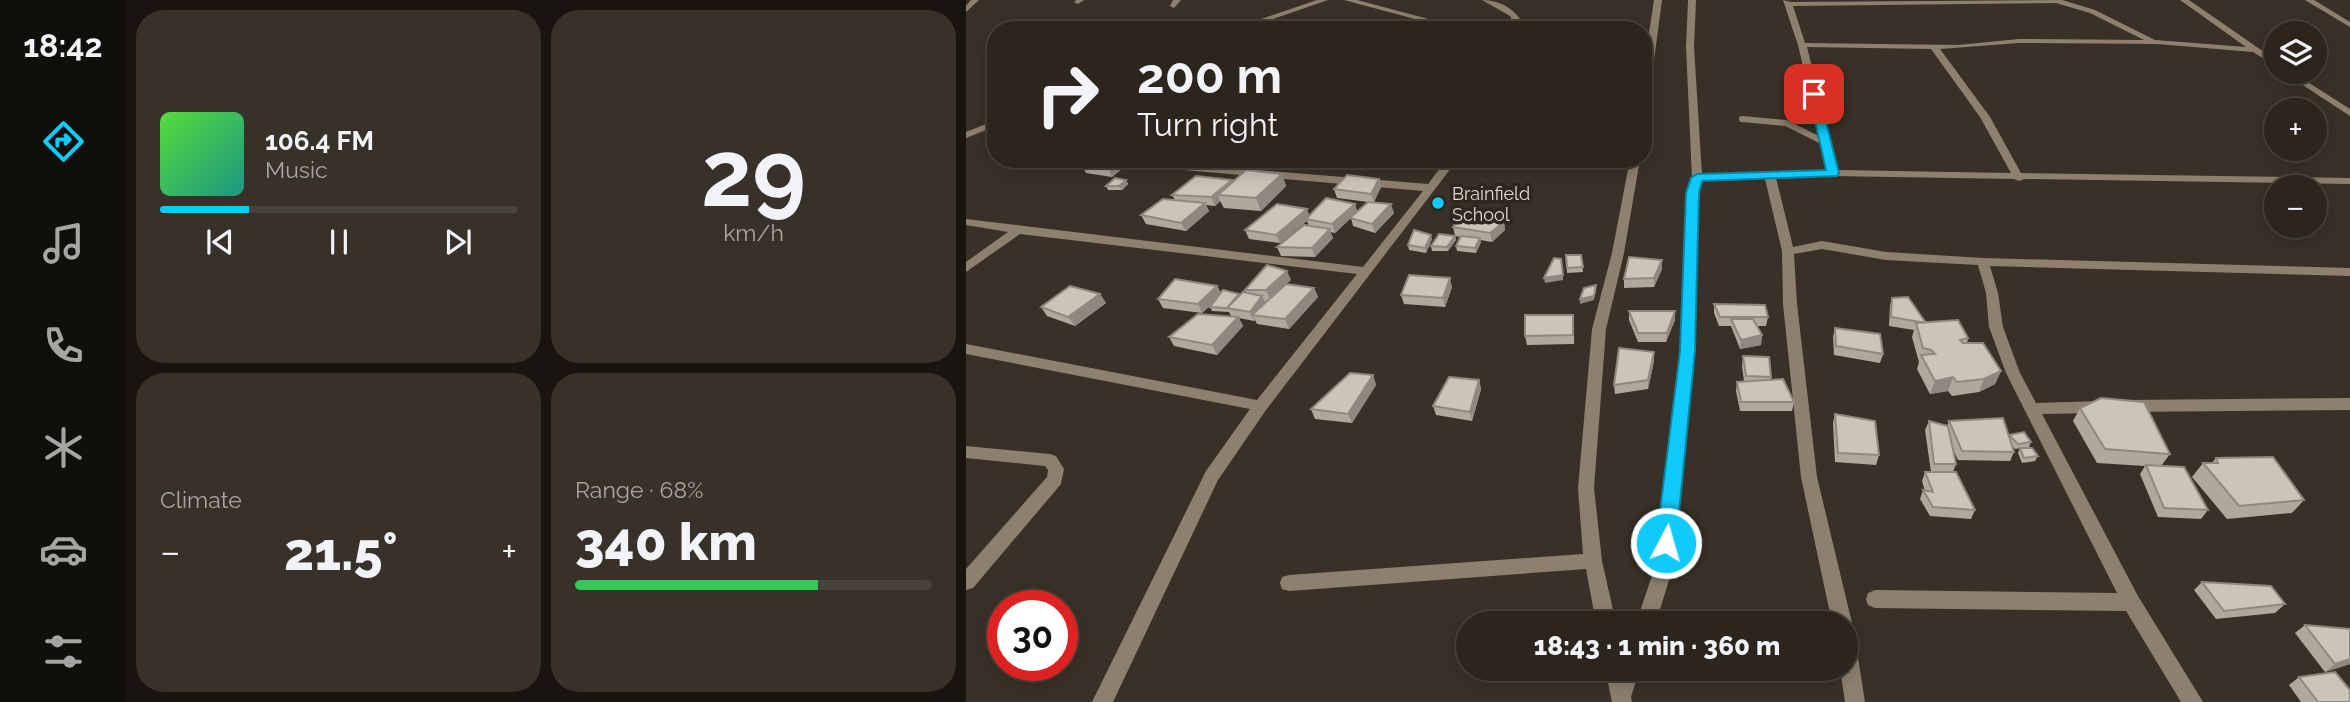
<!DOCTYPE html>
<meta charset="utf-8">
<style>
:root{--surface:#2b251d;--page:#37312a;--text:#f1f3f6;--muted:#a6a5a4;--line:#47423b;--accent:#0fcafa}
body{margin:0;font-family:Raleway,sans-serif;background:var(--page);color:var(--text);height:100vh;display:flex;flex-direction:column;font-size:26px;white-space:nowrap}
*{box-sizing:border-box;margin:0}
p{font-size:23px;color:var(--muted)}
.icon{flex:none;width:38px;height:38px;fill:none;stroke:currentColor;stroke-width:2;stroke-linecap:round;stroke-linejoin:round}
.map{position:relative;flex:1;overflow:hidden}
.sheet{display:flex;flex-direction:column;gap:10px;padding:10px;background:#181410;width:840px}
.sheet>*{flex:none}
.hud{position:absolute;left:21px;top:21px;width:665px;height:147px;border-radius:28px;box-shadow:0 4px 18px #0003,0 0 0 2px var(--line);background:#2b251d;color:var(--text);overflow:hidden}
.buttons{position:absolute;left:1298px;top:21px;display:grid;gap:14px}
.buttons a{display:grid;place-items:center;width:63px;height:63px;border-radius:50%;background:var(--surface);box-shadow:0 4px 18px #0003,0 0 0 2px var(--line);font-size:35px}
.speed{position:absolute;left:21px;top:590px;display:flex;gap:14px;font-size:35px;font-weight:700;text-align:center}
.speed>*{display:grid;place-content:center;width:91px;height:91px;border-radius:50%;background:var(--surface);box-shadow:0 4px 18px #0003,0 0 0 2px var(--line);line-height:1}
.speed .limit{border:10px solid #d22;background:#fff;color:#111}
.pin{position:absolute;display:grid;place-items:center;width:60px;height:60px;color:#fff;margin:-30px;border-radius:14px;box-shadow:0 4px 10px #0006}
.me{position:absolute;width:77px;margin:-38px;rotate:6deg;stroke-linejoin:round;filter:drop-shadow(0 0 5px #0008)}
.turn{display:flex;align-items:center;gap:24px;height:147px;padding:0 35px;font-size:32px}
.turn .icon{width:91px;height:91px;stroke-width:2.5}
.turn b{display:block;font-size:49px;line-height:60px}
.big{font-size:52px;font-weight:800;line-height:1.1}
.sheet .tile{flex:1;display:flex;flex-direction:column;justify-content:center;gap:10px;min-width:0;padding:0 24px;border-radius:28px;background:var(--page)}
.sheet .dial{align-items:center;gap:0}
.dial b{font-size:91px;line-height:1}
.song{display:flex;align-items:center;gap:21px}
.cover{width:84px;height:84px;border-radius:10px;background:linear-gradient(135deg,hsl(110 70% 55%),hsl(170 70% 35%))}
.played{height:7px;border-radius:4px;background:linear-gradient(90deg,var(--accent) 25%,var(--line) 25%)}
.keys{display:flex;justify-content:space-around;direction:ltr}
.heat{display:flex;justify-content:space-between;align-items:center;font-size:38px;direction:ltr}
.charge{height:10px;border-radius:5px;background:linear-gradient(90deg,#34c759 68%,var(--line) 0)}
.sheet .tiles{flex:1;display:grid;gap:10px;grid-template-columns:repeat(2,1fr)}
.trip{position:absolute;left:490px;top:611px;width:402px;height:70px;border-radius:35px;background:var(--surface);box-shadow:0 4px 18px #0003,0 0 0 2px var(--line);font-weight:800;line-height:70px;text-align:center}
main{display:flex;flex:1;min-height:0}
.menu{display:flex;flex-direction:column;width:126px;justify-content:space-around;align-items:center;background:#110f0c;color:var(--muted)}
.menu .icon{width:49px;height:49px}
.menu .active{color:var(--accent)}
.menu b{font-size:32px;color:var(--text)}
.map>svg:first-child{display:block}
</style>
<main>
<nav class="menu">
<b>18:42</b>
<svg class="icon active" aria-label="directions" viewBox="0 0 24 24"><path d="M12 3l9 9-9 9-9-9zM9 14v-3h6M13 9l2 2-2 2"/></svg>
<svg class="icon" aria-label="music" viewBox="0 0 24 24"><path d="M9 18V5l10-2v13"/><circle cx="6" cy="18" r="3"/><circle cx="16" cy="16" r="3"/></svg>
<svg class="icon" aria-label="phone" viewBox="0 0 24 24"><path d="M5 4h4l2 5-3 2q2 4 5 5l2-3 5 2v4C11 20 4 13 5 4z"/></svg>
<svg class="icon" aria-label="climate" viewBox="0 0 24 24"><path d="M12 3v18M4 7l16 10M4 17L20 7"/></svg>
<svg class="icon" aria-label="car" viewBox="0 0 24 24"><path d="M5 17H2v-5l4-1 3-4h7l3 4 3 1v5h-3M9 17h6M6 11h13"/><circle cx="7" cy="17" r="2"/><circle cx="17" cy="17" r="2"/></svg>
<svg class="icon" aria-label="filters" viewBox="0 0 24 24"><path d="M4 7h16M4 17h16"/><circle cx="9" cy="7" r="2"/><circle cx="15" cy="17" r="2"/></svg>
</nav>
<section class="sheet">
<div class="tiles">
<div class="tile">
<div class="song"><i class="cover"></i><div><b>106.4 FM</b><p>Music</p></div></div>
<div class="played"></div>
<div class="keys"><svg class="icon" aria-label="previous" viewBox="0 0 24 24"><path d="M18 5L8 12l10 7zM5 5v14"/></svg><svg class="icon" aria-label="pause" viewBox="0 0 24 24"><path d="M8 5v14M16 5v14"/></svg><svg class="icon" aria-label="next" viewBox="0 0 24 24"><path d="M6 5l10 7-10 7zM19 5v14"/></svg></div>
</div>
<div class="tile dial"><b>29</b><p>km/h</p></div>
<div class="tile"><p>Climate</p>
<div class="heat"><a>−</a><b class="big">21.5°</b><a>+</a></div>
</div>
<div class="tile"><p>Range · 68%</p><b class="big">340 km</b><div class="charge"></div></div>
</div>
</section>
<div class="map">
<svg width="1384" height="702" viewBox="0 0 1384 702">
<rect width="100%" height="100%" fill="#393127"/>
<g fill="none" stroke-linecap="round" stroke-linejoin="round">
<polyline stroke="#8e806f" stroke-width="4.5" points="369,30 385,24 412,30"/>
<g stroke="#8e806f" stroke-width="6">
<polyline points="776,119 820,123 860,143"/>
<polyline points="303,159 332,165"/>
</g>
<g fill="#8e806f" fill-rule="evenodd">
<polygon points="5,0 13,0 0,12 0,6"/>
<polygon points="110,0 118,0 112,4 108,2"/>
<polygon points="207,0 215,0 208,8 204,6"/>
<polygon points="351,0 362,0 275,30 263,30"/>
<polygon points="378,0 391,0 504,30 490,30"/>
<path d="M 516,0 C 535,0 554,11 559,30 L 551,30 L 544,16 Z"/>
<polygon points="688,0 696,0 682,105 677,108 677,73"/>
<path d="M 722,0 L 730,0 L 728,47 L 736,175 L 861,170 L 832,45 L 817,0 L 825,2 L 1096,0 L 1129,10 L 1189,40 L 1280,47 L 1214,0 L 1223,0 L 1311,61 L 1311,67 L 1287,52 L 1191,44 L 1053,43 L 974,49 L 1024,117 L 1055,173 L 1384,178 L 1384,184 L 1058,179 L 1053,181 L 1048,179 L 867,176 L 810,178 L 827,247 L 856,241 L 920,252 L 1017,258 L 1384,268 L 1384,276 L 1024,266 L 1032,293 L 1037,327 L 1054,373 L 1070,403 L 1134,401 L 1139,403 L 1142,407 L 1139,411 L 1134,413 L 1076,414 L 1172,596 L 1237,702 L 1215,702 L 1160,611 L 909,608 L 902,605 L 900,599 L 902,593 L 909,590 L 1151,593 L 1040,373 L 1023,327 L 1020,293 L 1012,265 L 920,260 L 856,249 L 828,254 L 831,304 L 851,477 L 886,623 L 880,630 L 880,623 L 866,623 L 835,477 L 817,304 L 816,251 L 799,179 L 736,181 L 732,193 L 729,351 L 706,570 L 690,623 L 670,623 L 688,570 L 715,351 L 722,193 L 726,178 L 720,47 ZM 1090,3 L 1124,13 L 1178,40 L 1053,39 L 992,45 L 839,43 L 827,6 ZM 841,47 L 965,49 L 1014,117 L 1045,173 L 871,170 Z"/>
<polygon points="1339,0 1348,0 1384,22 1384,27"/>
<polygon points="1317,72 1326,72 1384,109 1384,116"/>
<polygon points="30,120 30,126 0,138 0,132"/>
<polygon points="481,159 492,159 300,410 252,480 147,702 126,702 240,471 284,409 0,354 0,344 291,400 391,274 54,234 0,272 0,262 42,232 0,225 0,219 397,267 457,191 171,166 166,163 171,160 462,184"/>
<polygon points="664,159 674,159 658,253 640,329 628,488 636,561 650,623 630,623 620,569 323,591 316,589 314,583 316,577 323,575 617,554 612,488 626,329 646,253"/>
<polygon points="1384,398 1384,410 1161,412 1156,410 1153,406 1156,402 1161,400"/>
<polygon points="0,446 84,454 90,456 98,469 95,484 7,588 0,590 0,569 81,477 82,470 79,466 0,458"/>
<polygon points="880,636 887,638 890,645 899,702 879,702 874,668 880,668"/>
<polygon points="639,668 674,668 665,697 666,702 646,702"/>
</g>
</g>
<g fill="#b0a89d">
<polygon points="124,159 161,159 163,163 146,177 120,173 116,165"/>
<polygon points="316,174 320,186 295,211 258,208 254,201 249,206 240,205 243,211 220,231 180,224 175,215 209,200 206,195"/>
<polygon points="413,179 415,187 408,202 428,213 409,233 387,226 385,218 369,233 364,232 367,238 349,257 315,256 311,247 343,226 341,221 314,243 283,239 279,230 389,204 391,211 402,202 371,198 368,189"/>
<polygon points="160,180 162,184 156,190 142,190 140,186"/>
<polygon points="530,216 531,222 538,222 539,230 526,242 514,240 515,242 510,253 491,251 490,246 495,237 489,236 490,240 482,251 466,251 465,246 489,236 487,227"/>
<polygon points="466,239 460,253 443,250 442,245"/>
<polygon points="600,255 615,255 617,272 601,273"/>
<polygon points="696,260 696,269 688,287 658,288 658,279"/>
<polygon points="325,280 320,284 348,288 352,297 323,329 291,324 289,320 288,321 273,318 277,326 251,355 208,346 203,337 265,316 263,312 246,311 244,307 247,303 236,313 197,308 192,299 251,286 255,293 274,295 280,293 279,290"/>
<polygon points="486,287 479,307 438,304 435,295"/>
<polygon points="134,294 140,303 109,326 81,316 75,307"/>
<polygon points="926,298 960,323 1002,338 1001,343 1035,371 1029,384 1013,392 986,396 982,391 964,394 951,369 953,362 946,337 948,330 923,326 924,306"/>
<polygon points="748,304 802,317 800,326 791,326 796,335 795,345 774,349 765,326 753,326 748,313"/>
<polygon points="663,311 709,311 709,320 700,342 672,342 663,320"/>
<polygon points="608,324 608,344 561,345 559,336"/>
<polygon points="869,328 917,354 914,363 868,355 867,337"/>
<polygon points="688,352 688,361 682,389 649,394 648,385"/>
<polygon points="777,356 805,377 805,380 828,402 826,411 774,411 770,391 771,382 778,381 776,366"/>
<polygon points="407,375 410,385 386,423 349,419 345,409"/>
<polygon points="513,380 515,389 506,421 470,415 467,406"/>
<polygon points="1114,408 1204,454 1195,466 1242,510 1235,519 1192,517 1174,474 1179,466 1131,463 1107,421"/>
<polygon points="869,414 913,455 910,465 869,462 867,423"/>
<polygon points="963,421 981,426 983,421 1043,436 1043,435 1065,442 1063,447 1049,449 1046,445 1048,452 1044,461 992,460 986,447 990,464 987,472 1009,510 1005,519 964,516 954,499 957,490 959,491 956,481 959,472 965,472 959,430"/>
<polygon points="1054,448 1072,456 1069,461 1056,463 1052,453"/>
<polygon points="1250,458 1338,500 1326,513 1261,519 1226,477 1237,463 1246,463"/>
<polygon points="1236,582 1319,604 1309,613 1250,619 1228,590"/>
<polygon points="1339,625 1384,664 1359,672 1329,633"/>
<polygon points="1333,677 1384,702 1335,702 1323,685"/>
</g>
<g fill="#908880">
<polygon points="153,159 161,159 163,163 146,177 142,168"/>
<polygon points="316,174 320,186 295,211 290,198"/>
<polygon points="413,179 415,187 408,202 405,194"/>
<polygon points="160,180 162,184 156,190 153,186"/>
<polygon points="266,180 269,188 252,195 254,201 249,206 245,197"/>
<polygon points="239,203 243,211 220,231 215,223"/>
<polygon points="389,204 391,212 369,233 366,224"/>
<polygon points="425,204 428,213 409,233 406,224"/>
<polygon points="341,209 344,217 340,219 341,221 314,243 310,235"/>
<polygon points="538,222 539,230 526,242 524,233"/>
<polygon points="364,229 367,238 349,257 346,248"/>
<polygon points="465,235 466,239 460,253 459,248"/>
<polygon points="489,236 490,240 482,251 481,247"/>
<polygon points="514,238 515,242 510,253 509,248"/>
<polygon points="696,260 696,269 688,287 688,278"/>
<polygon points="321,271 325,280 304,299 300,290"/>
<polygon points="597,275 597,280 579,283 578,278"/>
<polygon points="484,278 486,287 479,307 477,298"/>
<polygon points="630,285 630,290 628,300 614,304 614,299"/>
<polygon points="251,286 256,294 236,313 232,304"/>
<polygon points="348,288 352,297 323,329 319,319"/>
<polygon points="134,294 140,303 109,326 102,317"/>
<polygon points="296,296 300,304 286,315 289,320 288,321 284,312"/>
<polygon points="709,311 709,320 700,342 701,333"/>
<polygon points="272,317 277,326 251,355 246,345"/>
<polygon points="796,335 795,345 774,349 775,340"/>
<polygon points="688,352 688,361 682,389 682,380"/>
<polygon points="1035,371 1029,384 1013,392 1018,379"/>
<polygon points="407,375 410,385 386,423 382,414"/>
<polygon points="987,377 982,391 964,394 969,381"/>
<polygon points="513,380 515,389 506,421 504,412"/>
<polygon points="1384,659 1384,664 1359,672 1369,664"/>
</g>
<g fill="#cdc3b7" stroke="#908880" stroke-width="2">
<polygon points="124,159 153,159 142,168 116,165"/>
<polygon points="280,170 316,174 290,198 252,195"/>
<polygon points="381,175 413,179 405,194 368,189"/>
<polygon points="230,176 266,180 245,197 206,195"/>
<polygon points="149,178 160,180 153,186 140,186"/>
<polygon points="360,198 389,204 366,224 340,219"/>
<polygon points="197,199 239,203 215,223 175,215"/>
<polygon points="402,202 425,204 406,224 384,218"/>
<polygon points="311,204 341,209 310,235 279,230"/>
<polygon points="497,213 530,216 523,222 538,222 524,233 487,227"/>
<polygon points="338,225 364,229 346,248 311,247"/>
<polygon points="448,230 465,235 459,248 442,245"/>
<polygon points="473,234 489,236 481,247 465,246"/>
<polygon points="495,236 514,238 509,248 490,246"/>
<polygon points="600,255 615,255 617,267 601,268"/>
<polygon points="663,257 696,260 688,278 658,279"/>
<polygon points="588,258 595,259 597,275 578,278"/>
<polygon points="301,265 321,271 300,290 279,290"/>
<polygon points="443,275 484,278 477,298 435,295"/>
<polygon points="209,279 251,286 232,304 192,299"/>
<polygon points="320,284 348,288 319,319 286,315"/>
<polygon points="630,285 628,296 614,299 618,288"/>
<polygon points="104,286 134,294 102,317 75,307"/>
<polygon points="257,290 273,294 261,308 244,307"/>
<polygon points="277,292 296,296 284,312 261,308"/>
<polygon points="942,297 960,323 925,317 926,298"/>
<polygon points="748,304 799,305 802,317 754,317"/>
<polygon points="663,311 709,311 701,333 672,333"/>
<polygon points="232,314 272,317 246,345 203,337"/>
<polygon points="559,315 607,315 607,335 559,336"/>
<polygon points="765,319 787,319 796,335 775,340"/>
<polygon points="992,320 1002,338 994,340 997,343 1017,343 1035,371 1018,379 991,382 987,377 969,381 955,355 969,354 965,350 957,348 950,323"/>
<polygon points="869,328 914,334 917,354 870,346"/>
<polygon points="653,348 688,352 682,380 648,385"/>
<polygon points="777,356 803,357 805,377 780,376"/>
<polygon points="384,373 407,375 382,414 345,409"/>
<polygon points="483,377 513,380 504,412 467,406"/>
<polygon points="817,379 828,402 775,402 771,382"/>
<polygon points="1135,398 1178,402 1204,454 1139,449 1114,408"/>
<polygon points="869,414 909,421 913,455 872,453"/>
<polygon points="1037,418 1048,452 996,451 983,421"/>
<polygon points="963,421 982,426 990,464 968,464"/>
<polygon points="1058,432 1065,442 1052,444 1043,435"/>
<polygon points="1054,448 1066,448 1072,456 1058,458"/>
<polygon points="1307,457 1338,500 1273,506 1237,463 1252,463 1250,458"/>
<polygon points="1180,465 1218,467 1242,510 1198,508"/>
<polygon points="959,472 990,472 1009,510 967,507 957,490 967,492"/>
<polygon points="1236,582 1305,586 1319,604 1258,611"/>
<polygon points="1339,625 1384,629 1384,659 1369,664"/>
<polygon points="1369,672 1384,690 1384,702 1352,702 1333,677"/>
</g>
<polygon fill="#0fcafa" stroke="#0a83a2" stroke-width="2" points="848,91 853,94 873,173 871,176 736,181 733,193 729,351 710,543 707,549 700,551 693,549 690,543 714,351 720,193 725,178 731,174 860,170 843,94"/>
<circle fill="#0fcafa" stroke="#2e271d" stroke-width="2.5" cx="472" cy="203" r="7"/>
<g text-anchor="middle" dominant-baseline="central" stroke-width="7" stroke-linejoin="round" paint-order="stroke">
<g font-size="18" fill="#ded9d3" stroke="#2e271d" text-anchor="start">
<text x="486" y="193">Brainfield<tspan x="486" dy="21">School</tspan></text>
</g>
</g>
</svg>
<div class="buttons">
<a><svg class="icon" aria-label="layers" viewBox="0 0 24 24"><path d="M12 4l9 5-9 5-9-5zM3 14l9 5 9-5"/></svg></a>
<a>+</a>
<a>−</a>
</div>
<div class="speed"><div class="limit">30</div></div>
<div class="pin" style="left:848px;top:94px;background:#d93025"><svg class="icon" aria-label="arrive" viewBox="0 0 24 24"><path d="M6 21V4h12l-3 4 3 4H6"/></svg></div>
<svg class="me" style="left:700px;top:543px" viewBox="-20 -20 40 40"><circle r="17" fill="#0fcafa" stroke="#fff" stroke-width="3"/><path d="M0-11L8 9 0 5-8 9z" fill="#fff"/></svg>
<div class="trip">18:43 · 1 min · 360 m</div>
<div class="hud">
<div class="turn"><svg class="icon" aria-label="right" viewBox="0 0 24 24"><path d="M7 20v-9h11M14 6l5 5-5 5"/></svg><div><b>200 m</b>Turn right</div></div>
</div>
</div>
</main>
